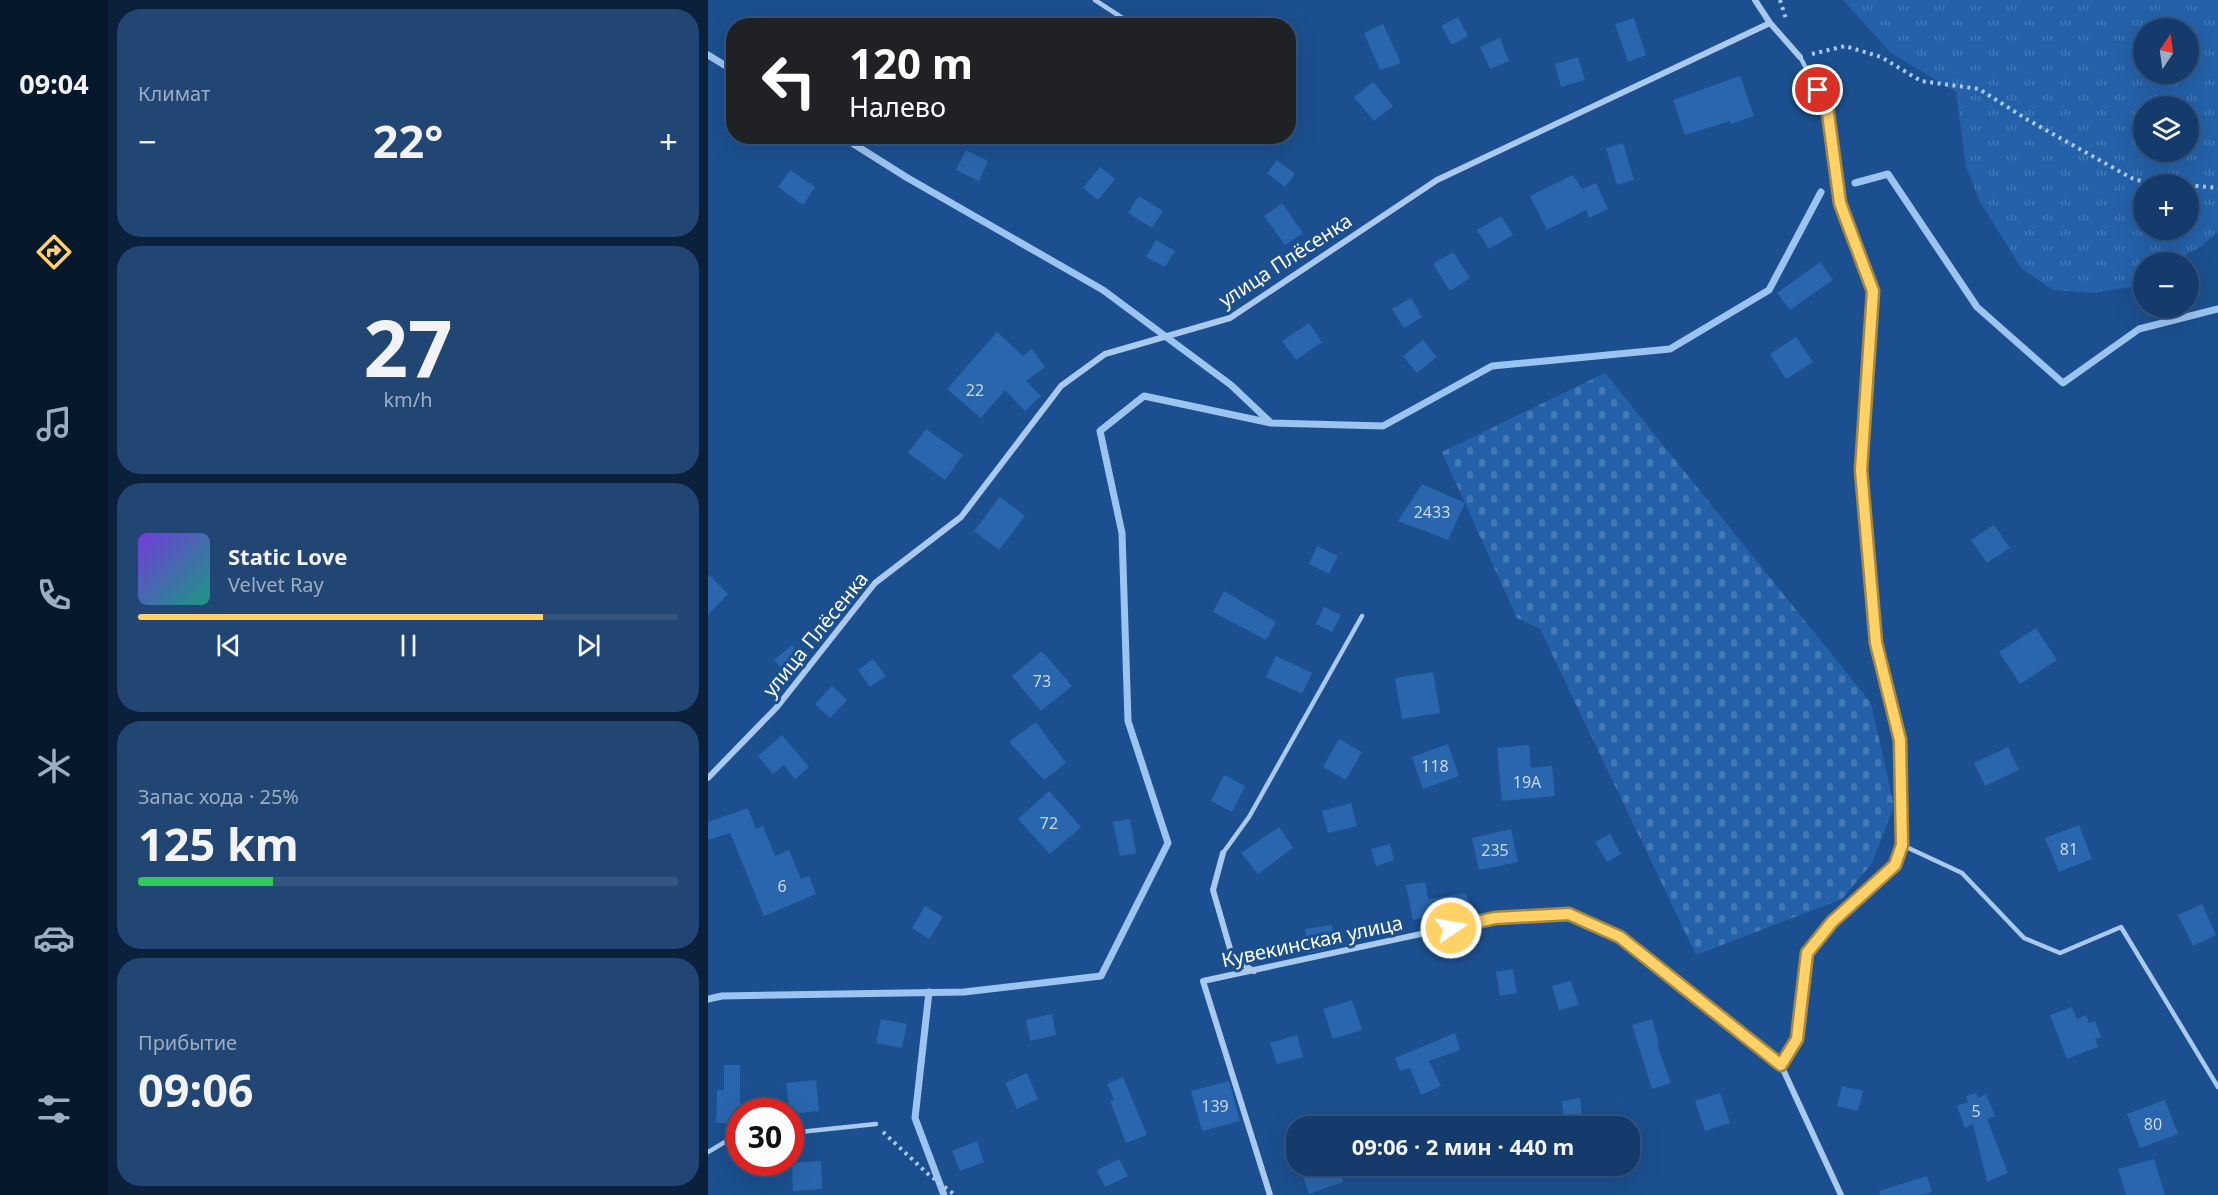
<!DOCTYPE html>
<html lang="ru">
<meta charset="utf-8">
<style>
:root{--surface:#143b6b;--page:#214673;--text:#f1f3f6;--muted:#9dadc1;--line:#33557e;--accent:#ffd166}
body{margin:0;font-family:"Noto Sans",sans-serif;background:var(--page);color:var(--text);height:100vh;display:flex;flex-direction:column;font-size:22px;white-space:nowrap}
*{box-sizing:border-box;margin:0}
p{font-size:20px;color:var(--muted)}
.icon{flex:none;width:33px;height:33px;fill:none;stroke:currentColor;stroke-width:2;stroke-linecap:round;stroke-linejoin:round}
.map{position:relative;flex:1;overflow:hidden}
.panel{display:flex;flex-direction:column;gap:9px;padding:9px;background:#0b203b;width:600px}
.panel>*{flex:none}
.banner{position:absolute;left:18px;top:18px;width:570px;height:126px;border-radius:24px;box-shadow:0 6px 24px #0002,0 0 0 2px var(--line);background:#202124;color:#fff;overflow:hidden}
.needle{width:39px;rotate:13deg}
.fabs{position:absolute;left:1425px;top:18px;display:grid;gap:12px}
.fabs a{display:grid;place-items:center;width:66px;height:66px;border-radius:50%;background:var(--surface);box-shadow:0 6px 24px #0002,0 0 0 2px var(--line);font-size:30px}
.speed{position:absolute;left:18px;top:1098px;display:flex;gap:12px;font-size:30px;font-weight:700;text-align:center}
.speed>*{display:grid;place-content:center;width:78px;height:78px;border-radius:50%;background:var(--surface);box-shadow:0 6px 24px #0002,0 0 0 2px var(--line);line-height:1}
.speed .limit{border:9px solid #d22;background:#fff;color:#111}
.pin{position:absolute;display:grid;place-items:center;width:51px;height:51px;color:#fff;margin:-26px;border:3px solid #fff;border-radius:50%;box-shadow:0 2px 6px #0007}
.me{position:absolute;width:66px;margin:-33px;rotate:78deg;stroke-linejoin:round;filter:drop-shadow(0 0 4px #0008)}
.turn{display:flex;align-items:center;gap:21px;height:126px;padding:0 24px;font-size:27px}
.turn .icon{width:78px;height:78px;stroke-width:2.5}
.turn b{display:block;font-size:42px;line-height:51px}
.big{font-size:45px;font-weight:700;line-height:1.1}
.panel .tile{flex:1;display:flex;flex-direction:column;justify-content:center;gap:9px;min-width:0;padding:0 21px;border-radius:24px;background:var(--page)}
.panel .dial{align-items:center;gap:0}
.dial b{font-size:78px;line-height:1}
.song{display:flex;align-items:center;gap:18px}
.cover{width:72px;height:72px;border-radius:9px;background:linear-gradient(135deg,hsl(260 70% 55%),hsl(170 70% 35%))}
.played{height:6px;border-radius:3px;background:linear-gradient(90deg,var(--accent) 75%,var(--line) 75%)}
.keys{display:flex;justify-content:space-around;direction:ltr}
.heat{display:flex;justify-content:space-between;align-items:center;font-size:33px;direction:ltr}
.charge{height:9px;border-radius:4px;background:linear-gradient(90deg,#34c759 25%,var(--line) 0)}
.trip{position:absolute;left:578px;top:1116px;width:354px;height:60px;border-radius:24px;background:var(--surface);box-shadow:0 6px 24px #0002,0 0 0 2px var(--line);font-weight:700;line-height:60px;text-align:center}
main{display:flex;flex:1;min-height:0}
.dock{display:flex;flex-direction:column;width:108px;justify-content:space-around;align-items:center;background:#08182b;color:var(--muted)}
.dock .icon{width:42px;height:42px}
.dock .active{color:var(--accent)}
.dock b{font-size:27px;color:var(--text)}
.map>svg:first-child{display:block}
</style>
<main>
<nav class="dock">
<b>09:04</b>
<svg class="icon active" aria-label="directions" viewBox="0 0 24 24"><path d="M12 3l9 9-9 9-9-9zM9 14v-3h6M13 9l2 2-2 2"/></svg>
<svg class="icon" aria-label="music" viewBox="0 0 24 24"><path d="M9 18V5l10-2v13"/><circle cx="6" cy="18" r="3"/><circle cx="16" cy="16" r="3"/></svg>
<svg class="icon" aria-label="phone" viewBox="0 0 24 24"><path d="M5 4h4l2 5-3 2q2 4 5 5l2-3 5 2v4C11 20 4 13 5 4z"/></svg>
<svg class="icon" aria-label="climate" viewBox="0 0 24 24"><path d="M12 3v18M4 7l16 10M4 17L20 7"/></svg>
<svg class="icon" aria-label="car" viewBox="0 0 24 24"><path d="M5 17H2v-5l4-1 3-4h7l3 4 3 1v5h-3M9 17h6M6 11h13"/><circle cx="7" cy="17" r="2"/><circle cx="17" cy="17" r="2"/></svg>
<svg class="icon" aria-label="filters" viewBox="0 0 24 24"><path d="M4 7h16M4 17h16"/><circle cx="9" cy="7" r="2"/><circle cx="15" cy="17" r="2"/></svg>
</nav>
<section class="panel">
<div class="tile"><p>Климат</p>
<div class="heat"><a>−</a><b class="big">22°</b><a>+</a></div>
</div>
<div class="tile dial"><b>27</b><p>km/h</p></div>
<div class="tile">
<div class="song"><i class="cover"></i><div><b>Static Love</b><p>Velvet Ray</p></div></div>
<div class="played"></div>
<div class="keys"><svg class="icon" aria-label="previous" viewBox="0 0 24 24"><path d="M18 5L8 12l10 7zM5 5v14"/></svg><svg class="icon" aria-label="pause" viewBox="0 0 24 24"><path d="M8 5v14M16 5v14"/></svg><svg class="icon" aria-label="next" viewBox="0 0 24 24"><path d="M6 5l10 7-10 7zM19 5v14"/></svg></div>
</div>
<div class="tile"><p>Запас хода · 25%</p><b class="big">125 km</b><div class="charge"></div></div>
<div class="tile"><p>Прибытие</p><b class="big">09:06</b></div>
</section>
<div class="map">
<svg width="1510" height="1195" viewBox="0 0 1510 1195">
<defs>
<pattern id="grass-tufts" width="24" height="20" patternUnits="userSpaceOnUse" patternTransform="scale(1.5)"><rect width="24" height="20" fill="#2461a8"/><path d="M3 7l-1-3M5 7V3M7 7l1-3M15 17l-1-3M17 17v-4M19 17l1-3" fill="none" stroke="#4579b5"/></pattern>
<pattern id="cemetery-stones" width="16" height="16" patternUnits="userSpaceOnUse" patternTransform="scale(1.5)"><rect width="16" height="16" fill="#2461a8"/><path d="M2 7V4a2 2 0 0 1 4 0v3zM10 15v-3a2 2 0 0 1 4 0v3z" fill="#4579b5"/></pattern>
</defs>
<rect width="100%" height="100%" fill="#1b4f8f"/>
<path fill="url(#grass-tufts)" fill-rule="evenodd" d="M 1135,0 L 1510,0 L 1510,232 L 1494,246 L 1465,262 L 1436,262 L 1435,279 L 1423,287 L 1384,293 L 1345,290 L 1314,269 L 1272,202 L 1258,167 L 1248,92 L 1183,53 ZM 1436,28 L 1480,28 L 1480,74 L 1436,74 ZM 1436,106 L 1480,106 L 1480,152 L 1436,152 ZM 1436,184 L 1480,184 L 1480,230 L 1436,230 Z"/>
<polygon fill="url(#cemetery-stones)" points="897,373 1163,703 1186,806 1164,863 1134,899 988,955 832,629 809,618 734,452"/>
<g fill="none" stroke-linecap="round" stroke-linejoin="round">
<g stroke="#9cc4f0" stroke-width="7">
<polyline points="0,55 26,71"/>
<polyline points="133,136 198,177 395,290 523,385 561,421"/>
<polyline points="1147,183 1180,174 1269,307 1355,383 1431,329 1510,309"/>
<polyline points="221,992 207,1118 236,1195"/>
<polyline points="0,999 14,996 256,992 393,976 460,843 420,721 414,533 392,431 436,396 563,423 675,426 784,366 962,349 1061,290 1113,192"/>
</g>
</g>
<g fill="#2a66ad">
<polygon points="750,17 760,36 744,45 733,26"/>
<polygon points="926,18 938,55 920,62 907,24"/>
<polygon points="675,24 693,63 672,70 656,33"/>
<polygon points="792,38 801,61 782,69 772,47"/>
<polygon points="870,57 877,80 853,87 847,64"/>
<polygon points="1032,76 1046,116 1023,124 1022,121 977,135 965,100"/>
<polygon points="665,82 685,106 666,121 646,97"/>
<polygon points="915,143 926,180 909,185 898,148"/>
<polygon points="258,150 280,161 271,181 248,170"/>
<polygon points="569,160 587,174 577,187 559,173"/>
<polygon points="392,167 407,179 390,200 375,188"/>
<polygon points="82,170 107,187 95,205 70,187"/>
<polygon points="865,175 874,189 888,183 900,209 881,218 878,210 839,230 822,196"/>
<polygon points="431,196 455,211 444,228 420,213"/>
<polygon points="574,203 595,233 577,245 556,216"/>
<polygon points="793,216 805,235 781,249 769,230"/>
<polygon points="448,240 467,251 457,267 438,257"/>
<polygon points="745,252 762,278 742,291 725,264"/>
<polygon points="1112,262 1125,280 1082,310 1069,293"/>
<polygon points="703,298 714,317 696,328 684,309"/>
<polygon points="601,323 614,342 588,360 574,341"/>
<polygon points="289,332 315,356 324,349 337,367 318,381 333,396 317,411 297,390 273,418 239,389"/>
<polygon points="1088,337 1105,362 1078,379 1062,354"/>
<polygon points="715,340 729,357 709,373 695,356"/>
<polygon points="218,429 255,455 237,480 200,453"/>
<polygon points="714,484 757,503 740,540 690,521"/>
<polygon points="292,497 317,516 291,550 266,531"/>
<polygon points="1286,525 1302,548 1279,563 1263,540"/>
<polygon points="609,546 630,556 621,574 601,564"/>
<polygon points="0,574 20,594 0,615"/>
<polygon points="516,591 568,622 558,640 505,612"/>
<polygon points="616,607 633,615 624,632 608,624"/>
<polygon points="1328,628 1349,660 1312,684 1291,652"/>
<polygon points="84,645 96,658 77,673 66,660"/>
<polygon points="334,651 364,686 333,711 304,676"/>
<polygon points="568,656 604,673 594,694 558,677"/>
<polygon points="165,659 178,676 162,687 150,670"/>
<polygon points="725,672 732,713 694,719 687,678"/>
<polygon points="124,686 139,700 122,718 107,704"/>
<polygon points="328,722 358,763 336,780 301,742"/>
<polygon points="74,735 101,767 87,779 76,765 65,774 50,756"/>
<polygon points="631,739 654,752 638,780 615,767"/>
<polygon points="740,744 751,776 715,789 704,757"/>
<polygon points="821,745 823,768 844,766 847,796 794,801 789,748"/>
<polygon points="1300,747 1311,770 1277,786 1266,763"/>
<polygon points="516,775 537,786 524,812 503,801"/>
<polygon points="341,791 373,827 342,854 310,819"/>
<polygon points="643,803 649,826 620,833 614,811"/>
<polygon points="40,808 48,829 55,826 67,856 81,850 93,879 101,876 108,894 56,916 22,833 0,840 0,822"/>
<polygon points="422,819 428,853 412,856 405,822"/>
<polygon points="1371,825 1384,859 1351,872 1337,838"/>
<polygon points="571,827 585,848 550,874 533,853"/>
<polygon points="803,829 810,862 771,870 764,838"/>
<polygon points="902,834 913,854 899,862 887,842"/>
<polygon points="682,844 686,860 668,866 663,849"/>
<polygon points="717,882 720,899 757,893 765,908 705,920 698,885"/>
<polygon points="1494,904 1508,935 1485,946 1470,915"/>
<polygon points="217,906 235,917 221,939 204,928"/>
<polygon points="624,925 627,947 601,953 597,929"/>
<polygon points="805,969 809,993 792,996 788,972"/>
<polygon points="863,981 871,1005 851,1010 844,986"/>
<polygon points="644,1000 654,1030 625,1039 615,1009"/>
<polygon points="1364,1007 1369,1019 1378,1015 1381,1023 1387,1021 1393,1037 1387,1039 1390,1047 1359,1059 1342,1015"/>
<polygon points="344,1014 348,1035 322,1041 318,1020"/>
<polygon points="173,1019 199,1024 194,1048 168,1043"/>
<polygon points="944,1019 951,1044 949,1045 963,1083 944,1089 924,1025"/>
<polygon points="747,1033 752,1050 721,1061 733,1086 713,1095 702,1068 692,1071 687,1058"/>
<polygon points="589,1035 595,1057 569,1064 562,1043"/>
<polygon points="16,1065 32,1065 32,1123 8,1123 9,1090 16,1090"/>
<polygon points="319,1073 330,1099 309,1109 297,1083"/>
<polygon points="415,1077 439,1135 418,1143 402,1101 406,1100 399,1084"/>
<polygon points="108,1080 111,1111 82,1114 78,1083"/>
<polygon points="521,1081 532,1121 494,1131 483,1091"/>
<polygon points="1134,1086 1155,1091 1150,1111 1129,1106"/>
<polygon points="1012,1093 1022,1123 997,1131 987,1101"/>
<polygon points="1268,1093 1270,1098 1278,1094 1287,1116 1279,1119 1300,1173 1279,1182 1265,1124 1257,1128 1249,1106 1260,1102 1258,1096"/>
<polygon points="872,1098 875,1126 857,1126 854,1101"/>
<polygon points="1457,1100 1470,1134 1432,1148 1419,1114"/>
<polygon points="269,1141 276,1162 252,1171 244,1151"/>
<polygon points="411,1159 420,1176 397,1187 389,1170"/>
<polygon points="1446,1159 1457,1195 1418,1195 1410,1169"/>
<polygon points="113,1161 114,1189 85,1191 84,1163"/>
<polygon points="624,1166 630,1166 635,1182 601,1194 595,1176"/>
<polygon points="1219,1176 1224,1192 1214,1195 1172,1195 1171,1191"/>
</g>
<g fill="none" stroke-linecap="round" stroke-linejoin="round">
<g stroke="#a9c9ee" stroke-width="4" stroke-dasharray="3 4.5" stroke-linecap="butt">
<polyline points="1072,0 1078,19"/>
<polyline points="1104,54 1137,46 1173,57 1213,81 1271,89 1320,120 1427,180 1472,184"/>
<polyline points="1480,185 1510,188"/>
<polyline points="175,1132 220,1174 247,1195"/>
</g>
<g stroke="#a9c9ee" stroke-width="4.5">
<polyline points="387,0 416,19"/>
<polyline points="1194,845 1254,873 1316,938 1352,953 1413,927 1510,1087"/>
<polyline points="515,853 541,817 654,616"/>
<polyline points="1073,1065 1089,1039 1099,953 1124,922 1187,865 1194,845 1192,740 1168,643 1153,470 1165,291 1132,203 1119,106 1092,57"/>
<polyline points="82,1133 168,1124"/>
<polyline points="0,1152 22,1139 32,1138"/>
</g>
<g stroke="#a9c9ee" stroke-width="6">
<polyline points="1047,0 1062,23 1092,57"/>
<polyline points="0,778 69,707 167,583 253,517 353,386 397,354 522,318 729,180 1062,23"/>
<polyline points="515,853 505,890 525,959 546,971"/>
<polyline points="562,1195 495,981 787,918 861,914 912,937 1073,1065 1133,1195"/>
</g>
</g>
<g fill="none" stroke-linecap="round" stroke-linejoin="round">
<defs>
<polyline id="route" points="743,928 787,918 861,914 912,937 1073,1065 1089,1039 1099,953 1124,922 1187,865 1194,845 1192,740 1168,643 1153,470 1165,291 1132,203 1119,106 1110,90"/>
</defs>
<use href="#route" stroke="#a68842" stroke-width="15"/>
<use href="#route" stroke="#ffd166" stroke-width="10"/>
</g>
<g text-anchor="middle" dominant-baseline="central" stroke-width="6" stroke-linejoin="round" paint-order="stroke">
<g font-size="16" fill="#cad9ea">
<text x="267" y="390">22</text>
<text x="724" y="512">2433</text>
<text x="334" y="681">73</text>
<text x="727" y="766">118</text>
<text x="819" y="782">19А</text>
<text x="341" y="823">72</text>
<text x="1361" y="849">81</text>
<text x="787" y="850">235</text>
<text x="74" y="886">6</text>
<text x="507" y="1106">139</text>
<text x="1268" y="1111">5</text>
<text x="1445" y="1124">80</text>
</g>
<g font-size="20" fill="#fff" stroke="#1b4f8f">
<text transform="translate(577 260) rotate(-33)">улица Плёсенка</text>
<text transform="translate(107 634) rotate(-51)">улица Плёсенка</text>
<text transform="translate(604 941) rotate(-12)">Кувекинская улица</text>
</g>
</g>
</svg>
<div class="fabs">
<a><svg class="needle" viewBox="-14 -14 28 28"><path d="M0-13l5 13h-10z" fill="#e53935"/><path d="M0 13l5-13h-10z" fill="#9dadc1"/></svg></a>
<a><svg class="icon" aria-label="layers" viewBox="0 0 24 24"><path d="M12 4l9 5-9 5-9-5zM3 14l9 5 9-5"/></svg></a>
<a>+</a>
<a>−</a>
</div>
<div class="speed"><div class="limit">30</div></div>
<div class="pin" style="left:1110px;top:90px;background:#d93025"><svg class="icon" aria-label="arrive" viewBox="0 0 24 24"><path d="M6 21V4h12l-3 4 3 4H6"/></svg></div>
<svg class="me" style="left:743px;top:928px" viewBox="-20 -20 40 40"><circle r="17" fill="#ffd166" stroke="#fff" stroke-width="3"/><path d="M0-11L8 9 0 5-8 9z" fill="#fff"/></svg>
<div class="trip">09:06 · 2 мин · 440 m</div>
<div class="banner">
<div class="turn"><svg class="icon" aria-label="left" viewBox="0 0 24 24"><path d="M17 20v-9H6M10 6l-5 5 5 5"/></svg><div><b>120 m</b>Налево</div></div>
</div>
</div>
</main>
